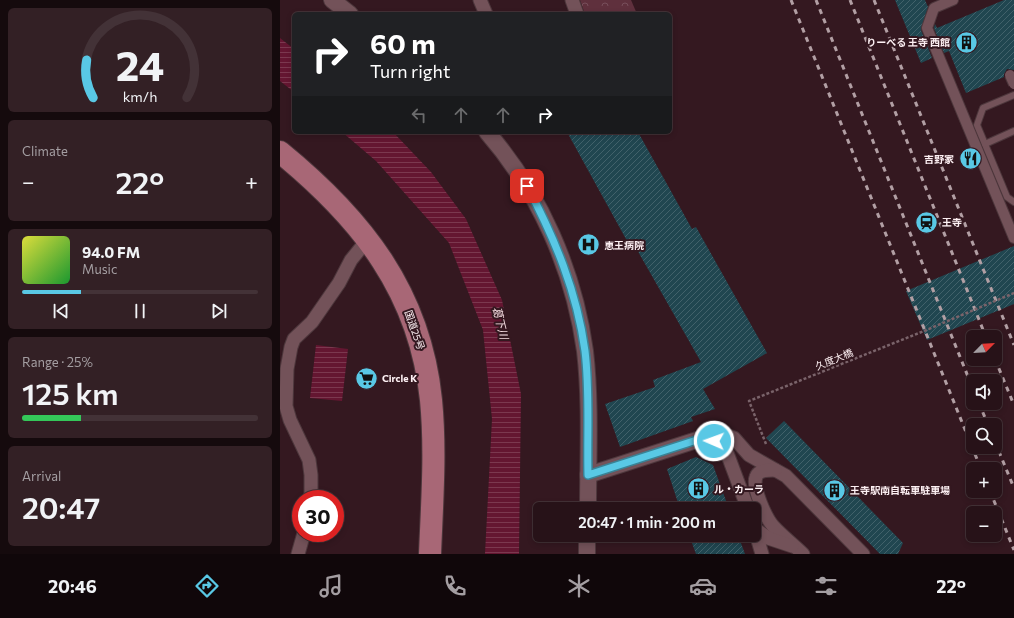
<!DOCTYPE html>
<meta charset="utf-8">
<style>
:root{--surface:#271218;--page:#332025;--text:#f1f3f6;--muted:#a49ea2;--line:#433237;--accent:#59c8e5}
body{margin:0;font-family:Commissioner,"Noto Sans JP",sans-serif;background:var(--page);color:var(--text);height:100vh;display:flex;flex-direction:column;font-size:15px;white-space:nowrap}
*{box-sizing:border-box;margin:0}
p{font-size:13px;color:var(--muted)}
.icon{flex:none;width:22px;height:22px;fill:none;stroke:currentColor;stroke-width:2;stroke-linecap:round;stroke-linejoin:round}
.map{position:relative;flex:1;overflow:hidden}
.sheet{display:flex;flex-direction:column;gap:8px;padding:8px;background:#150a0d;width:280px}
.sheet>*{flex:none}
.hud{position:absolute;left:12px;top:12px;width:380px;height:122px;border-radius:6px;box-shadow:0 2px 6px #0003,0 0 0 1px var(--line);background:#202124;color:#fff;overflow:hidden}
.needle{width:26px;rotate:66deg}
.fabs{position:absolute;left:686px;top:330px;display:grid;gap:8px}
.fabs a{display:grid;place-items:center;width:36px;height:36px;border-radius:6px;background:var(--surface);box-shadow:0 2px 6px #0003,0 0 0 1px var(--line);font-size:20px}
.speed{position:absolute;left:12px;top:490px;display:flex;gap:8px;font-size:20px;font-weight:700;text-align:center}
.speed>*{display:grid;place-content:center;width:52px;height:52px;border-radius:50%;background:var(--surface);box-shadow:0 2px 6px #0003,0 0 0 1px var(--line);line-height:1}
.speed .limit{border:6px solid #d22;background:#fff;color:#111}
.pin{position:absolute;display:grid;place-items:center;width:34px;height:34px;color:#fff;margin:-17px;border-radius:8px;box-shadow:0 2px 6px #0006}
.me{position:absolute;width:44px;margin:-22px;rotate:272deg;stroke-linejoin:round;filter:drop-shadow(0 0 3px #0008)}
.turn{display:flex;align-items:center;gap:14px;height:84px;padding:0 12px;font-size:18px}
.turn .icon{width:52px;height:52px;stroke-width:2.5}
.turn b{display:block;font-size:28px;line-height:34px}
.lanes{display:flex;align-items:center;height:38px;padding:0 12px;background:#0003;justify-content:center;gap:20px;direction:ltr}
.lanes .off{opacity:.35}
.big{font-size:30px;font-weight:600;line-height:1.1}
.sheet .widget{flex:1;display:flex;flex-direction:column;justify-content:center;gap:6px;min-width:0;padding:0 14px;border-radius:6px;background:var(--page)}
.sheet .dial{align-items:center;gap:0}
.dial svg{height:104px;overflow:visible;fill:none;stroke:var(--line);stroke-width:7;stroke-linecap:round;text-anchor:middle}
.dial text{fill:var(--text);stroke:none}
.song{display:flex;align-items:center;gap:12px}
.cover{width:48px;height:48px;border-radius:6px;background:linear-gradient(135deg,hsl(60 70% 55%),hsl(130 70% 35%))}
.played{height:4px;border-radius:2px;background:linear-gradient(90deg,var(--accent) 25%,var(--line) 25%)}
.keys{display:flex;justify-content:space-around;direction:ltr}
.heat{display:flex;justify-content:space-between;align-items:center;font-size:22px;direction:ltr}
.charge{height:6px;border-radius:3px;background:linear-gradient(90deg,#34c759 25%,var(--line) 0)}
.trip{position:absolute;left:253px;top:502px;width:228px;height:40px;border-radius:6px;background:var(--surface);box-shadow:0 2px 6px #0003,0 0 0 1px var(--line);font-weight:600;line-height:40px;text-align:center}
.dock{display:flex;height:64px;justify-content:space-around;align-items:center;background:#10070a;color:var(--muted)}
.dock .icon{width:28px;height:28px}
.dock .selected{color:var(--accent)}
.dock b{font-size:18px;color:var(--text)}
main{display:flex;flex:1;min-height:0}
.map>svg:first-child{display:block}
</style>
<main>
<section class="sheet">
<div class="widget dial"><svg viewBox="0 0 100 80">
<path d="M14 69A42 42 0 1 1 86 69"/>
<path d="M14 69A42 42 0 0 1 9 40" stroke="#59c8e5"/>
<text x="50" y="56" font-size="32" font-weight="700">24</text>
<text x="50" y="72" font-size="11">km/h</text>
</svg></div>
<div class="widget"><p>Climate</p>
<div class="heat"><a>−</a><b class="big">22°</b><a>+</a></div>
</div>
<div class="widget">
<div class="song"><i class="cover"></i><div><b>94.0 FM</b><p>Music</p></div></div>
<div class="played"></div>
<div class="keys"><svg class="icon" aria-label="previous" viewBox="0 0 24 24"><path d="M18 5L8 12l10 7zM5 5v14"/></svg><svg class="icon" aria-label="pause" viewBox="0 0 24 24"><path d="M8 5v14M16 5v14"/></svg><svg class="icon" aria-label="next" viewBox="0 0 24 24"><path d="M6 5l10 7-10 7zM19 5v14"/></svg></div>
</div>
<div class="widget"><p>Range · 25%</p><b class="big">125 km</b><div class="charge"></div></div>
<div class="widget"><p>Arrival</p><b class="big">20:47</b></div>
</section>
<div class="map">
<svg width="734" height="554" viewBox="0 0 734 554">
<defs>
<pattern id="park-crowns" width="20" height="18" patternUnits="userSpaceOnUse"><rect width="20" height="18" fill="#5f303d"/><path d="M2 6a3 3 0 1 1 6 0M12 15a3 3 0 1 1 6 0" fill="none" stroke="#774e5a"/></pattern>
<pattern id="water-rules" width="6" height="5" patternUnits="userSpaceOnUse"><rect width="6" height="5" fill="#641631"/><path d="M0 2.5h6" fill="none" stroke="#7b384f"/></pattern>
<pattern id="building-hatch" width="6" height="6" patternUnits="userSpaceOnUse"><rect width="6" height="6" fill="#204650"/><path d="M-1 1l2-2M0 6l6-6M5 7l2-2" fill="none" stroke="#41616a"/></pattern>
</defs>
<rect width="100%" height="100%" fill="#341820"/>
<polygon fill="url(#park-crowns)" points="300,0 351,0 357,14 305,14"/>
<g fill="url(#water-rules)">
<polygon points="0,38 14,49 14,92 0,81"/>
<polygon points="62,132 113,132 151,172 186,219 222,300 241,394 239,554 205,554 212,419 203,330 169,243 96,161"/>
<polygon points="36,345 68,349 62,401 30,398"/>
</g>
<g fill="url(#building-hatch)">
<polygon points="615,0 645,0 648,7 641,30 652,58 641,63"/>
<polygon points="724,0 734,0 734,70 727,69 724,74 724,77 686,93 669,51 664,53 654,28 655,24 657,28"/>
<polygon points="287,132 358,132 412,229 416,227 487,353 423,389 435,409 411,417 413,421 340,447 325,404 375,387 373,380 421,362 356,248 352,250"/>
<polygon points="734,246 734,304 647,340 626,291"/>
<polygon points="504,421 623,543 618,554 600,554 486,438"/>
<polygon points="416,457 433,465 449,509 400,509 387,469"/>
<polygon points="409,535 458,535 465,554 416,554"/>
</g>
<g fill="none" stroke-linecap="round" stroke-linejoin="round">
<defs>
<g id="service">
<polyline points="734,95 703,108 697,125 727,197 734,202"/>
<polyline points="705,144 734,131"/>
</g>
<polyline id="pedestrian" points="673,0 654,8 647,28 734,238"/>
<g id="minor">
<polyline points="200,0 206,14"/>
<polyline points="292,0 297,14"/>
<polyline points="426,437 446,435 454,438 469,455 506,476 583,554"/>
<polyline points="426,437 440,445 447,453 468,509"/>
<path d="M 495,470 C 489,470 478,470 476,477 C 472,488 486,518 493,526 C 502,536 513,544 523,554"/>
<polyline points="31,499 31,475 29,460 10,420 6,406 7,369 11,347 14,339 32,322 59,283 71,260 88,239"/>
<polyline points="474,527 482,554"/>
<polyline points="474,528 488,538 512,546"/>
<polyline points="18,554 24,533"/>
</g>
<g id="tertiary">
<polyline points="52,0 70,14"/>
<path d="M 207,132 C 260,193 294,271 305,351 C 311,402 308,458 308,509"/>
<polyline points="308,475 426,437"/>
<polyline points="307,554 307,535"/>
</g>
<path id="trunk" d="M 0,152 C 82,219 140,292 151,400 C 156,451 152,503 150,554"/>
</defs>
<use href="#service" stroke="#4d373c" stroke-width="8"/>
<use href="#pedestrian" stroke="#4d373c" stroke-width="12"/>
<use href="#minor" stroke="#4d373c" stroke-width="15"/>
<use href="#tertiary" stroke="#4d373c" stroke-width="18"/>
<use href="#trunk" stroke="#4d373c" stroke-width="24"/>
<polyline stroke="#7a636a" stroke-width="2.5" stroke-dasharray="3 2" stroke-linecap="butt" points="486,444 469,401 644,331"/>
<use href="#service" stroke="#735259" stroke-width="6"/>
<use href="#pedestrian" stroke="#735259" stroke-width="10"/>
<use href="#minor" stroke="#735259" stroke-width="13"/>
<use href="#tertiary" stroke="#735259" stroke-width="16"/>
<use href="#trunk" stroke="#a86776" stroke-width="22"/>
<g stroke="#b29fa4" stroke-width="3" stroke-dasharray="5 5" stroke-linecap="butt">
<polyline points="511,0 701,469"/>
<polyline points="536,0 693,389"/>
<polyline points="570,0 706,337"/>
<polyline points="594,0 734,345"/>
<polyline points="715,359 734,405"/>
<polyline points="699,403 708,425"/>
<polyline points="715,442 734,488"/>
<polyline points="710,491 734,550"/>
</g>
<defs>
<polyline id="pedestrian-bridge" points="730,75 734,84"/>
</defs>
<use href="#pedestrian-bridge" stroke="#4d373c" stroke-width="12" stroke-linecap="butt"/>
<polyline stroke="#7a636a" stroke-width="2.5" stroke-dasharray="3 2" stroke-linecap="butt" points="644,331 734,293"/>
<use href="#pedestrian-bridge" stroke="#735259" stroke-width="10"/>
</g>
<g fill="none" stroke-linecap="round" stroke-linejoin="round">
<defs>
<path id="route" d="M 247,186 C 275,239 297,292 305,351 C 310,392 307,434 308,475 L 426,437 L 434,441"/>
</defs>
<use href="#route" stroke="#3a8295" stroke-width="10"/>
<use href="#route" stroke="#59c8e5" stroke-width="7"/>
</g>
<defs>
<symbol id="building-disc" viewBox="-11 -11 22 22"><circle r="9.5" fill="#59c8e5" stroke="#341820"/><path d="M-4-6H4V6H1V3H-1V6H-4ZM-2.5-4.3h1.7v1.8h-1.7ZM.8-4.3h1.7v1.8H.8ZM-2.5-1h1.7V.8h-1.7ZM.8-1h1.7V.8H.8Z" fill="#111"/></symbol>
<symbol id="restaurant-disc" viewBox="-11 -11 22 22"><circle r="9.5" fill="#59c8e5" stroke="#341820"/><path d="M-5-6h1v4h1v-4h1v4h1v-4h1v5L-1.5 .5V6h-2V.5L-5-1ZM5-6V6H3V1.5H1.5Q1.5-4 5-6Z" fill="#111"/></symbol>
<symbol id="station-disc" viewBox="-11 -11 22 22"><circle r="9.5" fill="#59c8e5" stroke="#341820"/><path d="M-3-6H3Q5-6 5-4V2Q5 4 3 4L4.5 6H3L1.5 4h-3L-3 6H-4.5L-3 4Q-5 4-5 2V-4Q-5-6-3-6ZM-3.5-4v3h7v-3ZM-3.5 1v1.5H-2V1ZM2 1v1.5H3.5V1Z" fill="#111"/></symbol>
<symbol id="hospital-disc" viewBox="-11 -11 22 22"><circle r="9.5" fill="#59c8e5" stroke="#341820"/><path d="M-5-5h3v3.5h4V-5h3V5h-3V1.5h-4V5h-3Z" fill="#111"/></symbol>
<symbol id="supermarket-disc" viewBox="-11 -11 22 22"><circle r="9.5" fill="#59c8e5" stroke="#341820"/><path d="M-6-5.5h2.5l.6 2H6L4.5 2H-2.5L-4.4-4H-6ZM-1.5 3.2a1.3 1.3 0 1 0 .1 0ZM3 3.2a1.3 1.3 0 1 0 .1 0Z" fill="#111"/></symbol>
</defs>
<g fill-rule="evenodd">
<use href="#building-disc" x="674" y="30" width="25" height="25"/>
<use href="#restaurant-disc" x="678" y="146" width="25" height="25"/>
<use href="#station-disc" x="634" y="210" width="25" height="25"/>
<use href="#hospital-disc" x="296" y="232" width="25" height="25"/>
<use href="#supermarket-disc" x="74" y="366" width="25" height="25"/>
<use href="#building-disc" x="406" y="476" width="25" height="25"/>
<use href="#building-disc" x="542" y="478" width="25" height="25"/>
</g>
<g text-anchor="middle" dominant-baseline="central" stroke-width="4" stroke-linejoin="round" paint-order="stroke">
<g font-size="10" font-weight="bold" fill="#fdf0f3" stroke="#341820" text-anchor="start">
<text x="670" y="42" text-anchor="end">りーべる 王寺 西館</text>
<text x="674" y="159" text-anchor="end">吉野家</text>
<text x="662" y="222">王寺</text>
<text x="324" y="245">恵王病院</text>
<text x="102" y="378">Circle K</text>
<text x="434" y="489">ル・カーラ</text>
<text x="570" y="490">王寺駅南自転車駐車場</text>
</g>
<g font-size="10" fill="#fdf0f3" stroke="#341820">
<text transform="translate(135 330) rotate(71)">国道25号</text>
<text transform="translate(554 359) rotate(-22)">久度大橋</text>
</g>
<g font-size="11" font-style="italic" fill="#f5dce1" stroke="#341820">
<text transform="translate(221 323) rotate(76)">葛下川</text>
</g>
</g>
</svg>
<div class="fabs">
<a><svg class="needle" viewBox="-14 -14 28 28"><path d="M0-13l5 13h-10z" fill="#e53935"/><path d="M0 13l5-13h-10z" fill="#a49ea2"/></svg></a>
<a><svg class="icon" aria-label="sound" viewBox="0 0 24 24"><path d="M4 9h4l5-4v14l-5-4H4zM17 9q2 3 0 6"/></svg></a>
<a><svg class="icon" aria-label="search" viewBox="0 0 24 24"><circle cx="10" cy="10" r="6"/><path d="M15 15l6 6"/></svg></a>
<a>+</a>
<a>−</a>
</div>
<div class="speed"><div class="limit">30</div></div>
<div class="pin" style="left:247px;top:186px;background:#d93025"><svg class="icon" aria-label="arrive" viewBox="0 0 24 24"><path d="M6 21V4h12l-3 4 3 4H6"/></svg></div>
<svg class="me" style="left:434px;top:441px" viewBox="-20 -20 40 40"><circle r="17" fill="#59c8e5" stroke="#fff" stroke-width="3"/><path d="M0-11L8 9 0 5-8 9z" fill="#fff"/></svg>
<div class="trip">20:47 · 1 min · 200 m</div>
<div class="hud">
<div class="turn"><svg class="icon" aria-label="right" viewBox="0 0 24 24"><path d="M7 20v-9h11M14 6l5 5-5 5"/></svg><div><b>60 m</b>Turn right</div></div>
<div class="lanes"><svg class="icon off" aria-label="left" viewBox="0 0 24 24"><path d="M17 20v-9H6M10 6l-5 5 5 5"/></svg><svg class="icon off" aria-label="ahead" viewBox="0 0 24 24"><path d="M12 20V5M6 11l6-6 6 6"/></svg><svg class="icon off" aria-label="ahead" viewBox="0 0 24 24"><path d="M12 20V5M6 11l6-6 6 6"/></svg><svg class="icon" aria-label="right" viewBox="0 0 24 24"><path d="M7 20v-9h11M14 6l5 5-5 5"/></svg></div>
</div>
</div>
</main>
<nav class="dock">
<b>20:46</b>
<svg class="icon selected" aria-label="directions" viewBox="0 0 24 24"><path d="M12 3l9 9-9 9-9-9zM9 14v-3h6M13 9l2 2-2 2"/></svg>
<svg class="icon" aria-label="music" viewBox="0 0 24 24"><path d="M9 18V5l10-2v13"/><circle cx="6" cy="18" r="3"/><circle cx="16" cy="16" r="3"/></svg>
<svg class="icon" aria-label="phone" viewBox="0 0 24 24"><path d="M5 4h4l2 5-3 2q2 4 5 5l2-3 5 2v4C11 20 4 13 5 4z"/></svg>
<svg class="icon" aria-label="climate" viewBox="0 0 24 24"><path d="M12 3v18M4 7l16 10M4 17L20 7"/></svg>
<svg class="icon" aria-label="car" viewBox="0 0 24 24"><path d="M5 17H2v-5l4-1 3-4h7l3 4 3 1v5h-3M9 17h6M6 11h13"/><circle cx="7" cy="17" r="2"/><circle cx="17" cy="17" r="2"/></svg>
<svg class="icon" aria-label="filters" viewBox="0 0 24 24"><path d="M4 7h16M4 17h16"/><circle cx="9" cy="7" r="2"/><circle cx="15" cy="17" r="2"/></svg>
<b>22°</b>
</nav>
